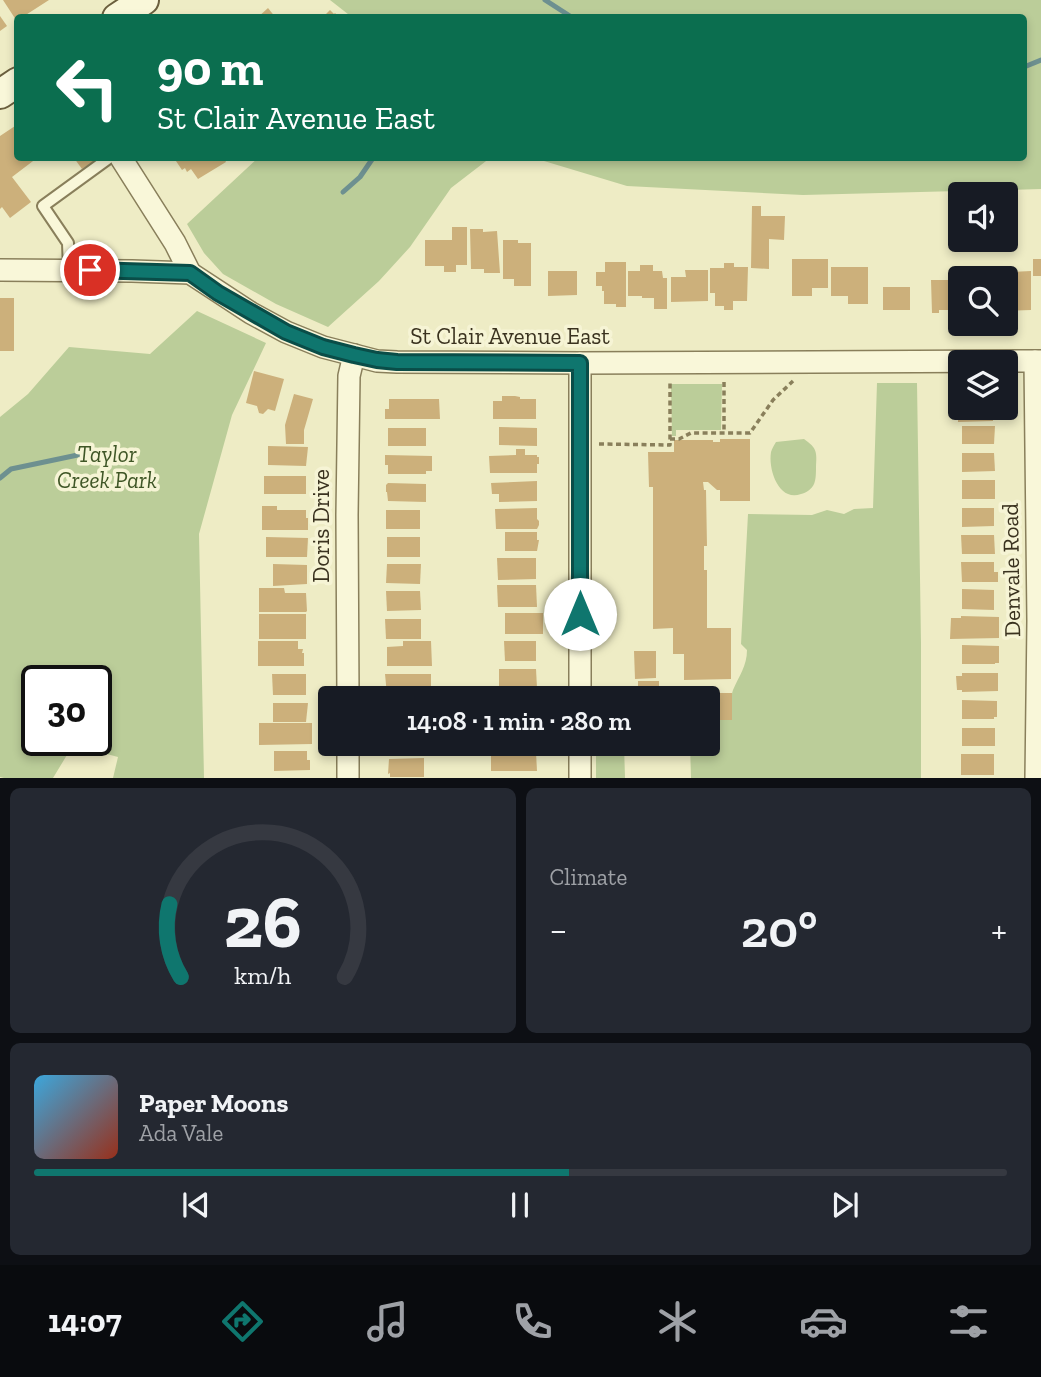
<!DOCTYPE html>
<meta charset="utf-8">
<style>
:root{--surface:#171b24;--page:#242831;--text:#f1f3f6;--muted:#9ea1a6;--line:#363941;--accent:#0f766e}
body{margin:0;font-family:"Zilla Slab",serif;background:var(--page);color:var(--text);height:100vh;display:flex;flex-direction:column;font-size:26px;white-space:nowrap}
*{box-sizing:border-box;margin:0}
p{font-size:23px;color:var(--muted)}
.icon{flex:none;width:38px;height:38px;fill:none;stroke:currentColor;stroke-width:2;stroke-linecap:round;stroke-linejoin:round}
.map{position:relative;height:778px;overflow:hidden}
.drawer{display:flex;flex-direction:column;gap:10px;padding:10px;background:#0d0f14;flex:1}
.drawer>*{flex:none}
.banner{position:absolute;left:14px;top:14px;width:1013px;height:147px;border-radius:7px;box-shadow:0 4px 10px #0003;background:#0b6e4f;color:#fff;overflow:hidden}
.fabs{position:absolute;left:948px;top:182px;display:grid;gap:14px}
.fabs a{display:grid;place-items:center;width:70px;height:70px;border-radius:7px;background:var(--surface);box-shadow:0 4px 10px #0003;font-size:35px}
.speed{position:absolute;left:21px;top:665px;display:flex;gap:14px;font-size:35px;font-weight:700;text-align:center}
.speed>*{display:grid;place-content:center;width:91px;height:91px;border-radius:50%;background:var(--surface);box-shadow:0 4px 10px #0003;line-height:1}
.speed .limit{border:4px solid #111;border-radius:10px;background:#fff;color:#111}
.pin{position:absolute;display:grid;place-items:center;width:60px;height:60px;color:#fff;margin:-30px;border:4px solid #fff;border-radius:50%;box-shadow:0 2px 7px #0007}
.me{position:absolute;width:77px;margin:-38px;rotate:0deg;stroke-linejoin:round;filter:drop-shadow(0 0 5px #0008)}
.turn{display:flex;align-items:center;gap:24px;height:147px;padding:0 28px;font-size:32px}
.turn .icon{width:91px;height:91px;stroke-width:2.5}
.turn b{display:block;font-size:49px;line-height:60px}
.big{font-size:52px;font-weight:600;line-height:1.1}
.drawer .card{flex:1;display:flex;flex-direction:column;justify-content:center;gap:10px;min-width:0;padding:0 24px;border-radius:10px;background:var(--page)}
.drawer .dial{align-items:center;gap:0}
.dial svg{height:182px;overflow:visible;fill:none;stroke:var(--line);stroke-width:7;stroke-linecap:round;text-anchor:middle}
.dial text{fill:var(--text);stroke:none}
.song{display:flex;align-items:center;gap:21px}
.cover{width:84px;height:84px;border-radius:10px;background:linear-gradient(135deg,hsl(200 70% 55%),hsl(10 70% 35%))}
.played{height:7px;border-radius:4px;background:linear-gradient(90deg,var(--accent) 55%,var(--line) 55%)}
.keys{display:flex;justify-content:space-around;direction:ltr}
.heat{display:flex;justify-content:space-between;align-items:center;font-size:38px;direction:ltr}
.drawer .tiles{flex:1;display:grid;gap:10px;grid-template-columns:1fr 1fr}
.card:last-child{grid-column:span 2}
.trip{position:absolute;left:318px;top:686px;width:402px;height:70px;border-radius:7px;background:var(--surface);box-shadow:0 4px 10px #0003;font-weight:600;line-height:70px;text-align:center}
.tab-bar{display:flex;height:112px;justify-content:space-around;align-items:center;background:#090b0e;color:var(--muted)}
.tab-bar .icon{width:49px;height:49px}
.tab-bar .on{color:var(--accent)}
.tab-bar b{font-size:32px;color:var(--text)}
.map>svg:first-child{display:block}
</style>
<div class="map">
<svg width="1041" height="779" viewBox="0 0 1041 779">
<rect width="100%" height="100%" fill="#eeecc5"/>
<g fill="#bbcd99" fill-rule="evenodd">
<polygon points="330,0 1041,0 1041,189 803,195 627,186 534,158 1024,158 1024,18 353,18"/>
<polygon points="258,158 490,158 451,188 410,247 379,281 328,327 276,304 223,274 204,253 187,224"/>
<path d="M 197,311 L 266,343 L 232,415 L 199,534 L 204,778 L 113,778 L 118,757 L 73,745 L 53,778 L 4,778 L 0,777 L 0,417 L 28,394 L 69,347 L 150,354 ZM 37,681 L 96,681 L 96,740 L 37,740 Z"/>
<path d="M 877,383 L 917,383 L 921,643 L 921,778 L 691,778 L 690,744 L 709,744 L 709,720 L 732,720 C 732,711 730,698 733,690 C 739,676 747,666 747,650 L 741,644 L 748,514 L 812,515 L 827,510 L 844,514 L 854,509 L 873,508 Z"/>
<polygon points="671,384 722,384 721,430 676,430 676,436 672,436"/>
<path d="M 804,439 C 817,448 817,452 816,467 C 816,472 816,480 814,484 C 812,489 806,493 801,494 C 779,502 768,470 771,452 C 772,449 774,445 776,442 Z"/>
<polygon points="596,744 624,744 625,778 596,778"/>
</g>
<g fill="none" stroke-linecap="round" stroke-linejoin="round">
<g stroke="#6d9090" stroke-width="5">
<polyline points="545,0 573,18"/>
<polyline points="1024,67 1041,60"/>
<polyline points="343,192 360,177 373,158"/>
<polyline points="0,478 11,469 92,452"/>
</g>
</g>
<g fill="#ccb07b">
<polygon points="3,0 49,0 21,18 18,18 18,23"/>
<polygon points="268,8 276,18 257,18"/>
<polygon points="330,10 334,14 335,13 340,18 322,18"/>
<polygon points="0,16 7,26 0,31"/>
<polygon points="18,124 18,158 37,158 12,177 31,202 10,218 2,207 0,209 0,136"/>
<polygon points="74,158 98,158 82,169"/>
<polygon points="174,158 229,158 225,160 226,162 198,179 191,169 187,172 185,168 182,170"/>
<polygon points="752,206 761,206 761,216 785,216 784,240 769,239 769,269 751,268"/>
<polygon points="452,227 467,227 467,265 456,265 456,272 444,272 444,266 425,266 425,240 452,240"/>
<polygon points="470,229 483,229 483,232 497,231 500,273 484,273 484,269 471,269"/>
<polygon points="503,240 518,240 518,243 531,243 531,286 514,286 514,279 503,279"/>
<polygon points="792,259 828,259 828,288 812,288 812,296 792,296"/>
<rect x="1033" y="259" width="8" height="17"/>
<polygon points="605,262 626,262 626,307 616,307 616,304 604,304 604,291 602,291 602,286 596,286 596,272 605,272"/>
<polygon points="724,263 734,263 734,267 748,267 747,301 733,301 733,310 724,310 724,306 715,306 715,293 710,293 710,268 724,268"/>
<polygon points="640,265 653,265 653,271 662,271 663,278 667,278 667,309 654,309 654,298 642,298 642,296 628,296 628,271 640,271"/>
<polygon points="831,267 868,267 868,304 848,304 848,296 831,296"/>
<polygon points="685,270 708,270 708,301 671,302 671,277 686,277"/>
<polygon points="548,271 577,271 577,295 548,296"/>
<polygon points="1031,271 1031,310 1006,311 1006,277 1011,277 1011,272"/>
<polygon points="971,272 991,272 991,278 961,278 961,311 955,311 955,274 971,274"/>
<polygon points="931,280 950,280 950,310 939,310 939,313 932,313"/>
<rect x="883" y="287" width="27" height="23"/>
<rect x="0" y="298" width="14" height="53"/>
<polygon points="254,371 284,379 275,411 268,409 263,414 259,413 257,406 246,403"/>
<polygon points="294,394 313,399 304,430 304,444 286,444 285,425"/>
<polygon points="502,396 515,396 520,397 520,399 536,399 536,419 493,419 493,401 502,401"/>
<polygon points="389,399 439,399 440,419 385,419 385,409 389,409"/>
<polygon points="958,401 961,401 961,408 993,408 993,421 958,422"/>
<polygon points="962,426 995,426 994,444 962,444"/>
<polygon points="499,427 537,428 537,446 499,445"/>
<rect x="388" y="428" width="38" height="18"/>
<polygon points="720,439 750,439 750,501 720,501 720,490 717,490 708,482 703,482 704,490 706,490 707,546 704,546 704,570 707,570 707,628 731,628 731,679 684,680 684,654 673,654 673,628 653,629 653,487 649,487 648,452 674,452 674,440 713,440 713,442 720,442"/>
<polygon points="268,446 308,447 306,466 268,465"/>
<polygon points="516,449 525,449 525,455 537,455 537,457 539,457 539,464 537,464 537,473 490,473 489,456 516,455"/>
<polygon points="962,453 994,453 995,471 962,472"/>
<polygon points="385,455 432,456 432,471 426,471 426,474 388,474 388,465 385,465"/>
<rect x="264" y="476" width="42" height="18"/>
<rect x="962" y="480" width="33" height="19"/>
<polygon points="537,481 537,501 499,502 499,494 492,494 491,483"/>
<polygon points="388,483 426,484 426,502 388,501 387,492 386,492 386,485"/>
<polygon points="262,506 277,506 277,510 306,510 306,518 308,518 308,530 262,530"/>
<polygon points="537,508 537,519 539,521 539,525 537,529 496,529 495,509"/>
<polygon points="962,508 994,508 994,526 962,527"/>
<rect x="386" y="510" width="34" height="19"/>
<polygon points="505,532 537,532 537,540 539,540 537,551 505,551"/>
<polygon points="961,535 994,535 995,554 962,554"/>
<polygon points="266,537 308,538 307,557 266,557"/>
<rect x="387" y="537" width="33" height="20"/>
<polygon points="497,558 536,558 536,579 498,580"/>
<polygon points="961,562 994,562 994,572 998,572 998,582 962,582"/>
<polygon points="273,564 307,565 307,584 273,586"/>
<polygon points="387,564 421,564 420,584 386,583"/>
<polygon points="497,585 536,585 537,607 498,607"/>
<polygon points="259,588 284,588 285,593 306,593 307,611 306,612 259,612"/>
<polygon points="962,589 994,590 994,610 962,609"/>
<polygon points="386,591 420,591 421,610 387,611"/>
<rect x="505" y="613" width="38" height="21"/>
<rect x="259" y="614" width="47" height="25"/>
<polygon points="961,616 999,617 999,638 950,639 951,618 961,618"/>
<polygon points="385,619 421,619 421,639 386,639"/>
<polygon points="258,641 298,641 298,649 303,649 302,653 304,653 304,666 258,666"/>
<polygon points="403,641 431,641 432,666 387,666 387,647 403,646"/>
<polygon points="504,641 536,641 536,661 505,661"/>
<polygon points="962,645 999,646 999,663 995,663 995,664 962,664"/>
<polygon points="634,651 656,651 656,678 635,679"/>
<polygon points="499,669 536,669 537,688 499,689"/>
<polygon points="962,673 998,673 998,691 962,692 962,690 957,690 956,676 962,676"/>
<polygon points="272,674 306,674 306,695 273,695"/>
<polygon points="385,674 431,674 431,687 421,687 422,695 387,695"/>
<rect x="638" y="681" width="21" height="17"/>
<polygon points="710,693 732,693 732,720 711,720"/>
<rect x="505" y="696" width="31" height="2"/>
<polygon points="962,700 997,701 997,717 994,717 994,719 962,719"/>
<polygon points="273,703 308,703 306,722 273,722"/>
<polygon points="259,723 312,723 312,744 259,745"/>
<rect x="962" y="728" width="33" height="18"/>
<polygon points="387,744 420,744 420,748 387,749"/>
<rect x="517" y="744" width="21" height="4"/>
<polygon points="274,751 307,751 307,760 310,760 310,770 274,771"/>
<polygon points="491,751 536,752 537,771 491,771"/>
<rect x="961" y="754" width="33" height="21"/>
<polygon points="424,758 424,777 390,777 390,773 388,774 389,759"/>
</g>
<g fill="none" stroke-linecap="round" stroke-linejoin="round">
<defs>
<polyline id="lane" points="69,270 68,243 43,206 109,158"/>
<g id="street">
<polyline points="121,158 175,243 190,273"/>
<polyline points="0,270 132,271 190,273 251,313 286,332 323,347 354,355 377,361 397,362 580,363 1041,361"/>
<polyline points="1035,361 1038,621 1036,779"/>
<polyline points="348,698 347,515 349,376 354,355"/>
<polyline points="580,698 580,363"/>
<polyline points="348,744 348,779"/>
<polyline points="580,744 580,779"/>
</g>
<g id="secondary">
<polyline points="117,18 144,0"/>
<polyline points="0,94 18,82"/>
</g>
</defs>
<use href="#lane" stroke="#897f5b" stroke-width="14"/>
<use href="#street" stroke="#897f5b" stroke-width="24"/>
<use href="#secondary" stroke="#6b5f3e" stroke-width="32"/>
<g stroke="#897f5b" stroke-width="3.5" stroke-dasharray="5 3.5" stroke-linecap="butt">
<polyline points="724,382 724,433"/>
<polyline points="670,439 679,439 691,433 750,433 773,400 793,381"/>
<polyline points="599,444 670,445 670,382"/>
</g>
<use href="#lane" stroke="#f9f7d9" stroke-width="10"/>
<use href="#street" stroke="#f9f7d9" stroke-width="21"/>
<use href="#secondary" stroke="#f9f7d9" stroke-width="28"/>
</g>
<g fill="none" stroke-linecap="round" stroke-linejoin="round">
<defs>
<polyline id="route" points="90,270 190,273 218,293 286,332 323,347 354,355 377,360 397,362 580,363 580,614"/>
</defs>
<use href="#route" stroke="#0a4d48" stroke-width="18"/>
<use href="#route" stroke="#0f766e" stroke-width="12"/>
</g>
<g text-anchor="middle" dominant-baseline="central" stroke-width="7" stroke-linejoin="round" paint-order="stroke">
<g font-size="23" fill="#3a321f" stroke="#f6f4d5">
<text x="510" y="336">St Clair Avenue East</text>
<text transform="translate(321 526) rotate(-90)">Doris Drive</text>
<text transform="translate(1011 570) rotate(-91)">Denvale Road</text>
</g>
<g font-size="23" font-style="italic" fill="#3f5626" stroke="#f6f4d5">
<text x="107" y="454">Taylor<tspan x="107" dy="26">Creek Park</tspan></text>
</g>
</g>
</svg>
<div class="fabs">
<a><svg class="icon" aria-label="sound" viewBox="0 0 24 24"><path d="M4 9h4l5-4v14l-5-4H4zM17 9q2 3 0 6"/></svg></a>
<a><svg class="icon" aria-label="search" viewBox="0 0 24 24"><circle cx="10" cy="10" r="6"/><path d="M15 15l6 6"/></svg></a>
<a><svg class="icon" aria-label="layers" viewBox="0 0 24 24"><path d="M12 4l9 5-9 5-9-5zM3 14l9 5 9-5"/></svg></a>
</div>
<div class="speed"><div class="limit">30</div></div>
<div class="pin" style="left:90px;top:270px;background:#d93025"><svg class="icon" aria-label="arrive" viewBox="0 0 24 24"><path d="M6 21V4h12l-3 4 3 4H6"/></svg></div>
<svg class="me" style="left:580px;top:614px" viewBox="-20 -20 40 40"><circle r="19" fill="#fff"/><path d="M0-13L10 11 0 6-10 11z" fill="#0f766e"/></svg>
<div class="trip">14:08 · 1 min · 280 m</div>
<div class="banner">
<div class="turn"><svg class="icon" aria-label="left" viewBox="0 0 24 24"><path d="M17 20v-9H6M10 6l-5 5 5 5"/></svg><div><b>90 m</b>St Clair Avenue East</div></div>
</div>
</div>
<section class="drawer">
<div class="tiles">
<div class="card dial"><svg viewBox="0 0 100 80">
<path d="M14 69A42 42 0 1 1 86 69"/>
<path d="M14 69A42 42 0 0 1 9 37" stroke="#0f766e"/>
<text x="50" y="56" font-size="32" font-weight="700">26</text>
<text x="50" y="72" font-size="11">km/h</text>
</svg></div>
<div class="card"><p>Climate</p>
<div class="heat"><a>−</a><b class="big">20°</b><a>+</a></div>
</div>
<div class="card">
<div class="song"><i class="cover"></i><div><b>Paper Moons</b><p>Ada Vale</p></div></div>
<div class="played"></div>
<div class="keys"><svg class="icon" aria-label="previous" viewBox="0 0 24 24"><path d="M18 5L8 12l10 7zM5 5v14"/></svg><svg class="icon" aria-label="pause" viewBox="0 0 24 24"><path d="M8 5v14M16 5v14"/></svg><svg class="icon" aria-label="next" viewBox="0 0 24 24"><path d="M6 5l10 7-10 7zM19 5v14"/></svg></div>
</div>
</div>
</section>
<nav class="tab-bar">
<b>14:07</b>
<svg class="icon on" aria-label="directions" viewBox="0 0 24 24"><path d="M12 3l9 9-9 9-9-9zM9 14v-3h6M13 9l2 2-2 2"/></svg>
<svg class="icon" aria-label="music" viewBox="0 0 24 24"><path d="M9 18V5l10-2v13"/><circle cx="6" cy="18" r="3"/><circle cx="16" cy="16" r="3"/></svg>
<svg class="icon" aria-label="phone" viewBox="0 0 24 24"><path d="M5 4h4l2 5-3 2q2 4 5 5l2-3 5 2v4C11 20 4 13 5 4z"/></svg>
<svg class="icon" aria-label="climate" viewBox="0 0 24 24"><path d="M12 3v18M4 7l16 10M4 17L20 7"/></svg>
<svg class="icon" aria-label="car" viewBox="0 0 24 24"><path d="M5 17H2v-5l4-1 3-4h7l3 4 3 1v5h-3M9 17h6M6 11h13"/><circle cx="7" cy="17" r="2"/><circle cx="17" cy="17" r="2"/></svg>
<svg class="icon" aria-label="filters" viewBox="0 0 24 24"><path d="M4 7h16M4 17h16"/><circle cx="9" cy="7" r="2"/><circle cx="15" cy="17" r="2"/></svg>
</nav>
